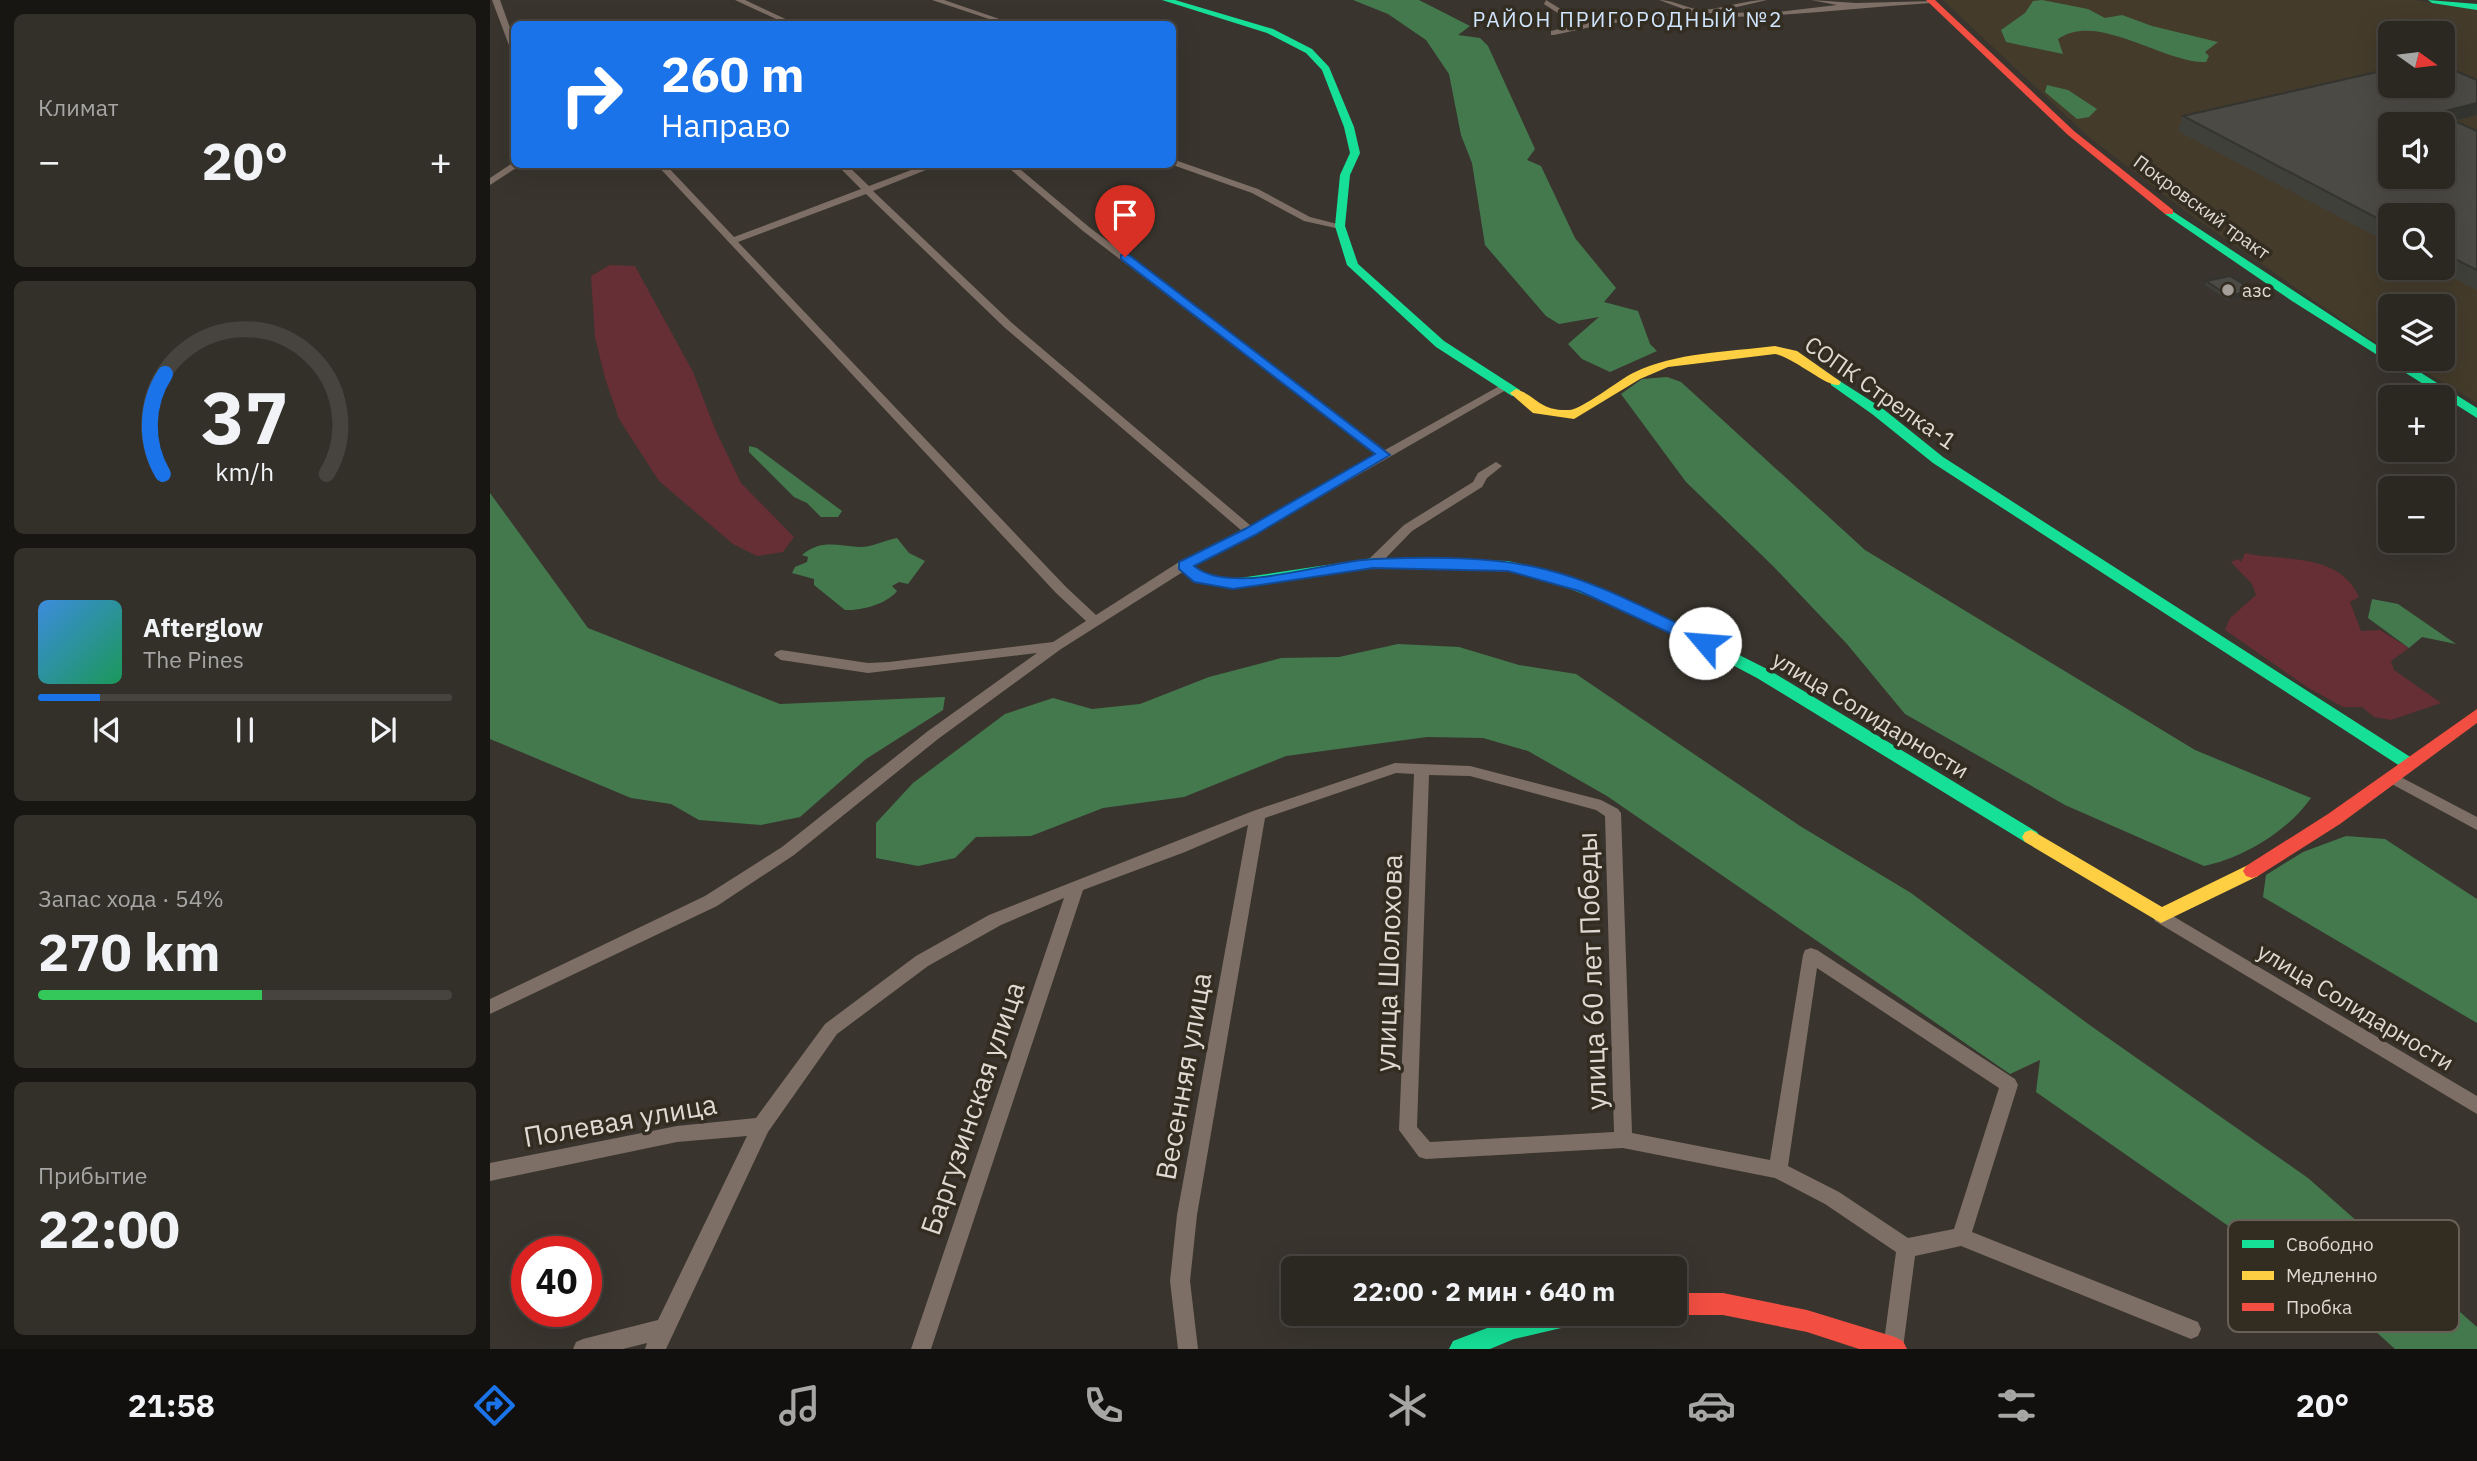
<!DOCTYPE html>
<html lang="ru">
<meta charset="utf-8">
<style>
:root{--surface:#2b2822;--page:#33302a;--text:#f1f3f6;--muted:#a6a6a5;--line:#474440;--accent:#1a73e8}
body{margin:0;font-family:"IBM Plex Sans",sans-serif;background:var(--page);color:var(--text);height:100vh;display:flex;flex-direction:column;font-size:26px;white-space:nowrap}
*{box-sizing:border-box;margin:0}
p{font-size:23px;color:var(--muted)}
.icon{flex:none;width:38px;height:38px;fill:none;stroke:currentColor;stroke-width:2;stroke-linecap:round;stroke-linejoin:round}
.map{position:relative;flex:1;overflow:hidden}
.panel{display:flex;flex-direction:column;gap:14px;padding:14px;background:#181613;width:490px}
.panel>*{flex:none}
.guide{position:absolute;left:21px;top:21px;width:665px;height:147px;border-radius:10px;box-shadow:0 7px 28px #0002,0 0 0 2px var(--line);background:#1a73e8;color:#fff;overflow:hidden}
.needle{width:46px;rotate:104deg}
.fabs{position:absolute;left:1888px;top:21px;display:grid;gap:14px}
.fabs a{display:grid;place-items:center;width:77px;height:77px;border-radius:10px;background:var(--surface);box-shadow:0 7px 28px #0002,0 0 0 2px var(--line);font-size:35px}
.speed{position:absolute;left:21px;top:1236px;display:flex;gap:14px;font-size:35px;font-weight:700;text-align:center}
.speed>*{display:grid;place-content:center;width:91px;height:91px;border-radius:50%;background:var(--surface);box-shadow:0 7px 28px #0002,0 0 0 2px var(--line);line-height:1}
.speed .limit{border:10px solid #d22;background:#fff;color:#111}
.pin{position:absolute;display:grid;place-items:center;width:60px;height:60px;color:#fff;margin:-72px -30px;border-radius:50% 50% 50% 0;rotate:-45deg;box-shadow:0 0 7px #0007}
.pin .icon{rotate:45deg}
.me{position:absolute;width:77px;margin:-38px;rotate:297deg;stroke-linejoin:round;filter:drop-shadow(0 0 5px #0008)}
.turn{display:flex;align-items:center;gap:24px;height:147px;padding:0 35px;font-size:32px}
.turn .icon{width:91px;height:91px;stroke-width:2.5}
.turn b{display:block;font-size:49px;line-height:60px}
.big{font-size:52px;font-weight:700;line-height:1.1}
.panel .card{flex:1;display:flex;flex-direction:column;justify-content:center;gap:10px;min-width:0;padding:0 24px;border-radius:10px;background:var(--page)}
.panel .dial{align-items:center;gap:0}
.dial svg{height:182px;overflow:visible;fill:none;stroke:var(--line);stroke-width:7;stroke-linecap:round;text-anchor:middle}
.dial text{fill:var(--text);stroke:none}
.song{display:flex;align-items:center;gap:21px}
.cover{width:84px;height:84px;border-radius:10px;background:linear-gradient(135deg,hsl(210 70% 55%),hsl(150 70% 35%))}
.played{height:7px;border-radius:4px;background:linear-gradient(90deg,var(--accent) 15%,var(--line) 15%)}
.keys{display:flex;justify-content:space-around;direction:ltr}
.heat{display:flex;justify-content:space-between;align-items:center;font-size:38px;direction:ltr}
.charge{height:10px;border-radius:5px;background:linear-gradient(90deg,#34c759 54%,var(--line) 0)}
.trip{position:absolute;left:791px;top:1256px;width:406px;height:70px;border-radius:10px;background:var(--surface);box-shadow:0 7px 28px #0002,0 0 0 2px var(--line);font-weight:700;line-height:70px;text-align:center}
.tab-bar{display:flex;height:112px;justify-content:space-around;align-items:center;background:#11100e;color:var(--muted)}
.tab-bar .icon{width:49px;height:49px}
.tab-bar .active{color:var(--accent)}
.tab-bar b{font-size:32px;color:var(--text)}
main{display:flex;flex:1;min-height:0}
.map>svg:first-child{display:block}
</style>
<main>
<section class="panel">
<div class="card"><p>Климат</p>
<div class="heat"><a>−</a><b class="big">20°</b><a>+</a></div>
</div>
<div class="card dial"><svg viewBox="0 0 100 80">
<path d="M14 69A42 42 0 1 1 86 69"/>
<path d="M14 69A42 42 0 0 1 15 25" stroke="#1a73e8"/>
<text x="50" y="56" font-size="32" font-weight="700">37</text>
<text x="50" y="72" font-size="11">km/h</text>
</svg></div>
<div class="card">
<div class="song"><i class="cover"></i><div><b>Afterglow</b><p>The Pines</p></div></div>
<div class="played"></div>
<div class="keys"><svg class="icon" aria-label="previous" viewBox="0 0 24 24"><path d="M18 5L8 12l10 7zM5 5v14"/></svg><svg class="icon" aria-label="pause" viewBox="0 0 24 24"><path d="M8 5v14M16 5v14"/></svg><svg class="icon" aria-label="next" viewBox="0 0 24 24"><path d="M6 5l10 7-10 7zM19 5v14"/></svg></div>
</div>
<div class="card"><p>Запас хода · 54%</p><b class="big">270 km</b><div class="charge"></div></div>
<div class="card"><p>Прибытие</p><b class="big">22:00</b></div>
</section>
<div class="map">
<svg width="1987" height="1349" viewBox="0 0 1987 1349">
<rect width="100%" height="100%" fill="#39352e"/>
<path fill="#443b2b" fill-rule="evenodd" d="M 1453,0 L 1925,0 L 1987,10 L 1987,403 L 1914,359 L 1953,359 L 1953,306 L 1900,306 L 1900,351 L 1877,337 L 1698,213 L 1599,137 ZM 1900,33 L 1953,33 L 1953,86 L 1900,86 ZM 1900,124 L 1953,124 L 1953,177 L 1900,177 ZM 1900,215 L 1953,215 L 1953,268 L 1900,268 Z"/>
<g fill="#662e35">
<polygon points="120,265 145,266 203,372 225,429 251,483 304,537 293,552 267,556 243,544 169,481 129,419 115,378 105,337 101,276"/>
<path d="M 1755,553 C 1791,562 1849,551 1869,597 L 1860,602 L 1871,631 L 1890,630 L 1919,648 L 1901,661 L 1904,670 L 1951,703 L 1901,720 L 1884,717 L 1872,707 L 1853,707 L 1817,687 L 1735,630 L 1740,618 L 1766,595 L 1762,584 L 1741,562 L 1748,559 L 1751,562 Z"/>
</g>
<g fill="#44794e">
<polygon points="863,0 929,0 980,26 968,35 990,38 998,46 1045,149 1037,160 1051,166 1085,238 1126,288 1114,302 1148,311 1160,344 1167,351 1120,372 1092,359 1078,344 1109,317 1069,324 1056,316 995,245 982,163 971,135 959,74 936,40 898,14"/>
<path d="M 1552,0 L 1598,9 L 1615,18 L 1632,15 L 1662,26 L 1728,42 L 1715,52 L 1719,56 L 1716,62 C 1674,64 1608,11 1568,39 L 1573,54 L 1516,42 L 1511,30 L 1535,13 L 1543,1 Z"/>
<polygon points="1557,85 1578,90 1607,109 1599,117 1587,119 1555,92"/>
<path d="M 1177,377 L 1191,382 L 1375,550 L 1705,750 L 1821,798 C 1798,831 1753,858 1714,866 L 1575,805 L 1415,714 L 1357,644 L 1283,566 L 1196,482 L 1131,394 L 1152,379 Z"/>
<polygon points="259,446 267,448 352,511 348,517 331,517 317,503 304,497 259,452"/>
<polygon points="0,493 98,628 290,704 455,697 453,710 376,759 310,817 271,825 209,820 181,804 141,798 0,739"/>
<path d="M 407,538 L 419,553 L 435,561 L 418,584 L 409,582 L 402,586 L 407,591 C 397,604 371,611 355,610 L 324,585 L 324,579 L 302,573 L 305,567 L 317,562 L 318,557 L 312,555 C 332,539 346,546 369,547 C 380,548 395,540 407,538 Z"/>
<polygon points="1882,599 1908,604 1966,644 1932,637 1919,648 1878,618"/>
<polygon points="908,644 969,647 1029,665 1086,674 1310,826 1421,893 1601,1026 1818,1178 1987,1327 1987,1349 1905,1349 1872,1319 1546,1092 1550,1060 1520,1074 1117,796 1038,751 993,738 937,737 796,756 694,797 613,808 541,836 486,837 465,858 428,866 386,858 386,823 423,783 515,714 563,698 602,709 650,704 719,677 791,658 849,657"/>
<polygon points="1856,836 1895,839 1987,899 1987,1023 1773,897 1776,875 1813,852"/>
</g>
<g fill="none" stroke-linecap="round" stroke-linejoin="round">
<g fill="#7e6f66" fill-rule="evenodd">
<polygon points="2,0 10,0 24,39 24,50 20,48"/>
<polygon points="245,0 255,0 306,24 297,24"/>
<polygon points="442,0 454,0 524,24 514,24"/>
<path d="M 1056,0 L 1093,23 L 1199,11 L 1169,0 C 1185,0 1199,10 1214,10 C 1235,8 1255,0 1277,0 L 1221,13 L 1115,24 L 1064,35 L 1061,35 L 1061,31 L 1086,25 L 1054,4 Z"/>
<path d="M 1321,0 L 1366,3 L 1445,1 L 1441,3 C 1373,7 1306,16 1238,17 L 1234,15 L 1238,13 L 1288,12 L 1347,5 Z"/>
<polygon points="682,159 768,189 820,217 855,226 850,229 814,221 762,193 680,164 682,164"/>
<polygon points="24,162 24,164 32,164 0,185 0,178"/>
<path d="M 166,164 L 175,164 L 244,237 L 371,189 L 346,164 L 356,164 L 379,186 L 437,164 L 451,164 L 383,191 L 522,323 L 761,526 L 886,455 L 593,231 L 514,164 L 524,164 L 599,227 L 895,450 L 1013,384 L 1021,384 L 1023,386 L 764,535 L 699,568 L 571,649 L 448,739 L 304,855 L 227,906 L 0,1014 L 0,999 L 215,896 L 292,847 L 438,731 L 547,653 L 378,673 L 291,660 L 284,655 L 286,652 L 291,650 L 378,663 L 399,662 L 563,642 L 596,621 L 566,593 ZM 376,194 L 514,327 L 752,531 L 689,562 L 606,615 L 576,587 L 248,242 Z"/>
<polygon points="1006,462 1012,466 997,478 992,487 922,531 888,566 878,566 877,563 878,560 914,525 983,482 988,473"/>
<path d="M 905,763 L 980,766 L 1111,800 L 1128,809 L 1131,813 L 1142,1133 L 1280,1160 L 1313,955 L 1315,950 L 1321,948 L 1327,950 L 1525,1079 L 1528,1085 L 1482,1232 L 1708,1322 L 1711,1329 L 1708,1336 L 1701,1339 L 1471,1246 L 1425,1256 L 1413,1348 L 1393,1349 L 1406,1252 L 1335,1204 L 1285,1178 L 1133,1148 L 936,1159 L 929,1157 L 909,1130 L 924,774 L 906,773 L 775,818 L 707,1215 L 700,1281 L 708,1349 L 688,1349 L 680,1281 L 687,1215 L 758,825 L 695,852 L 593,890 L 441,1349 L 421,1349 L 574,898 L 511,925 L 438,966 L 347,1034 L 278,1132 L 176,1349 L 155,1349 L 157,1343 L 133,1349 L 83,1349 L 86,1342 L 93,1339 L 168,1320 L 257,1136 L 187,1142 L 0,1181 L 0,1163 L 187,1126 L 266,1118 L 335,1024 L 426,956 L 499,915 L 763,811 ZM 939,775 L 980,776 L 1106,810 L 1115,816 L 1124,1132 L 940,1142 L 927,1127 ZM 1327,968 L 1509,1088 L 1464,1229 L 1418,1238 L 1349,1192 L 1298,1166 Z"/>
<polygon points="1903,773 1987,817 1987,830 1898,782 1895,778 1898,774"/>
<polygon points="1671,909 1987,1096 1987,1114 1665,921 1663,916 1665,911"/>
</g>
<g fill="#16e098" fill-rule="evenodd">
<polygon points="672,0 685,0 783,29 822,49 839,67 864,127 870,153 860,175 855,226 868,264 954,341 1030,390 1030,396 1022,396 946,347 857,265 845,226 850,175 860,153 854,127 832,70 816,53 777,33"/>
<polygon points="1938,0 1987,4 1987,10 1942,3"/>
<polygon points="1679,209 1900,354 1900,359 1909,359 1987,408 1987,418 1802,301 1675,214 1674,212"/>
<polygon points="1345,378 1392,408 1453,457 1925,760 1927,764 1925,768 1913,768 1443,463 1382,414 1341,385 1341,379"/>
<polygon points="883,558 1018,561 1058,570 1160,610 1279,670 1547,832 1550,837 1547,842 1535,842 1267,678 1150,616 1049,577 1018,571 883,568 743,589 705,581 687,565 694,560 715,574 743,579"/>
<polygon points="1034,1314 1095,1314 1092,1322 1084,1325 1024,1339 1000,1349 959,1349 963,1341"/>
</g>
<g fill="#ffcf43" fill-rule="evenodd">
<path d="M 1285,346 L 1307,351 L 1351,382 L 1349,385 C 1336,387 1305,358 1285,354 L 1178,367 L 1150,379 L 1084,419 L 1043,413 L 1020,393 L 1026,389 C 1047,396 1049,411 1079,410 C 1091,410 1129,380 1143,373 C 1186,352 1238,352 1285,346 Z"/>
<polygon points="1541,830 1672,907 1756,866 1762,864 1768,866 1771,871 1768,876 1671,923 1535,842 1532,837 1535,832"/>
</g>
<g fill="#f24e42" fill-rule="evenodd">
<polygon points="1436,0 1445,0 1584,131 1683,210 1683,214 1675,214 1578,135"/>
<polygon points="1987,709 1987,723 1850,824 1768,876 1762,878 1756,876 1753,871 1756,866 1838,814"/>
<polygon points="1185,1293 1233,1293 1317,1310 1405,1337 1413,1341 1417,1349 1369,1349 1317,1332 1233,1315 1185,1315 1183,1314"/>
</g>
</g>
<g fill="#40403b">
<polygon points="1987,80 1987,115 1965,121 1987,131 1987,290 1945,268 1953,268 1953,215 1900,215 1900,244 1688,131 1693,116"/>
<polygon points="1716,281 1763,290 1762,294 1738,300 1715,285"/>
</g>
<g fill="#343430">
<polygon points="1987,103 1987,115 1950,124 1947,113"/>
<polygon points="1763,290 1762,294 1738,300 1739,296"/>
</g>
<g fill="#4b4a45" stroke="#343430" stroke-width="2" fill-rule="evenodd">
<path d="M 1959,68 L 1987,80 L 1987,103 L 1947,113 L 1987,131 L 1987,270 L 1953,253 L 1953,215 L 1900,215 L 1900,225 L 1693,116 L 1900,69 L 1900,86 L 1953,86 L 1953,70 ZM 1900,124 L 1953,124 L 1953,177 L 1900,177 Z"/>
<polygon points="1740,276 1763,290 1739,296 1716,281"/>
</g>
<path fill="#1a73e8" stroke="#114b97" stroke-width="2" d="M 631,255 L 639,255 L 900,455 L 765,535 L 704,566 C 742,597 837,560 885,559 C 940,557 1001,556 1054,569 C 1112,583 1167,615 1221,639 L 1221,647 L 1210,647 L 1089,591 L 1018,571 L 883,568 L 743,589 L 704,582 L 689,569 L 689,562 L 755,529 L 885,454 L 631,259 Z"/>
<circle fill="#a4a099" stroke="#332c21" stroke-width="2.5" cx="1738" cy="290" r="7"/>
<g text-anchor="middle" dominant-baseline="central" stroke-width="7" stroke-linejoin="round" paint-order="stroke">
<g font-size="19" fill="#ded9d2" stroke="#332c21">
<text transform="translate(1712 207) rotate(36)">Покровский тракт</text>
</g>
<g font-size="19" fill="#ded9d2" stroke="#332c21" text-anchor="start">
<text x="1752" y="290">азс</text>
</g>
<g font-size="21" letter-spacing="2" fill="#d0e6fe" stroke="#332c21">
<text x="1138" y="19">РАЙОН ПРИГОРОДНЫЙ №2</text>
</g>
<g font-size="23" fill="#ded9d2" stroke="#332c21">
<text transform="translate(1391 392) rotate(35)">СОПК Стрелка-1</text>
<text transform="translate(1381 714) rotate(31)">улица Солидарности</text>
<text transform="translate(1866 1006) rotate(31)">улица Солидарности</text>
</g>
<g font-size="28" fill="#ded9d2" stroke="#332c21">
<text transform="translate(898 963) rotate(-88)">улица Шолохова</text>
<text transform="translate(1101 971) rotate(-92)">улица 60 лет Победы</text>
<text transform="translate(693 1076) rotate(-80)">Весенняя улица</text>
<text transform="translate(482 1108) rotate(-71)">Баргузинская улица</text>
<text transform="translate(130 1120) rotate(-10)">Полевая улица</text>
</g>
</g>
<rect x="1738" y="1220" width="231" height="112" rx="10" fill="#332c21" stroke="#666056" stroke-width="2"/>
<rect x="1752" y="1240" width="32" height="8" fill="#16e098"/>
<rect x="1752" y="1271" width="32" height="9" fill="#ffcf43"/>
<rect x="1752" y="1303" width="32" height="8" fill="#f24e42"/>
<g font-size="19" fill="#ded9d2">
<text x="1796" y="1251">Свободно</text>
<text x="1796" y="1282">Медленно</text>
<text x="1796" y="1314">Пробка</text>
</g>
</svg>
<div class="fabs">
<a><svg class="needle" viewBox="-14 -14 28 28"><path d="M0-13l5 13h-10z" fill="#e53935"/><path d="M0 13l5-13h-10z" fill="#a6a6a5"/></svg></a>
<a><svg class="icon" aria-label="sound" viewBox="0 0 24 24"><path d="M4 9h4l5-4v14l-5-4H4zM17 9q2 3 0 6"/></svg></a>
<a><svg class="icon" aria-label="search" viewBox="0 0 24 24"><circle cx="10" cy="10" r="6"/><path d="M15 15l6 6"/></svg></a>
<a><svg class="icon" aria-label="layers" viewBox="0 0 24 24"><path d="M12 4l9 5-9 5-9-5zM3 14l9 5 9-5"/></svg></a>
<a>+</a>
<a>−</a>
</div>
<div class="speed"><div class="limit">40</div></div>
<div class="pin" style="left:635px;top:257px;background:#d93025"><svg class="icon" aria-label="arrive" viewBox="0 0 24 24"><path d="M6 21V4h12l-3 4 3 4H6"/></svg></div>
<svg class="me" style="left:1215px;top:643px" viewBox="-20 -20 40 40"><circle r="19" fill="#fff"/><path d="M0-13L10 11 0 6-10 11z" fill="#1a73e8"/></svg>
<div class="trip">22:00 · 2 мин · 640 m</div>
<div class="guide">
<div class="turn"><svg class="icon" aria-label="right" viewBox="0 0 24 24"><path d="M7 20v-9h11M14 6l5 5-5 5"/></svg><div><b>260 m</b>Направо</div></div>
</div>
</div>
</main>
<nav class="tab-bar">
<b>21:58</b>
<svg class="icon active" aria-label="directions" viewBox="0 0 24 24"><path d="M12 3l9 9-9 9-9-9zM9 14v-3h6M13 9l2 2-2 2"/></svg>
<svg class="icon" aria-label="music" viewBox="0 0 24 24"><path d="M9 18V5l10-2v13"/><circle cx="6" cy="18" r="3"/><circle cx="16" cy="16" r="3"/></svg>
<svg class="icon" aria-label="phone" viewBox="0 0 24 24"><path d="M5 4h4l2 5-3 2q2 4 5 5l2-3 5 2v4C11 20 4 13 5 4z"/></svg>
<svg class="icon" aria-label="climate" viewBox="0 0 24 24"><path d="M12 3v18M4 7l16 10M4 17L20 7"/></svg>
<svg class="icon" aria-label="car" viewBox="0 0 24 24"><path d="M5 17H2v-5l4-1 3-4h7l3 4 3 1v5h-3M9 17h6M6 11h13"/><circle cx="7" cy="17" r="2"/><circle cx="17" cy="17" r="2"/></svg>
<svg class="icon" aria-label="filters" viewBox="0 0 24 24"><path d="M4 7h16M4 17h16"/><circle cx="9" cy="7" r="2"/><circle cx="15" cy="17" r="2"/></svg>
<b>20°</b>
</nav>
